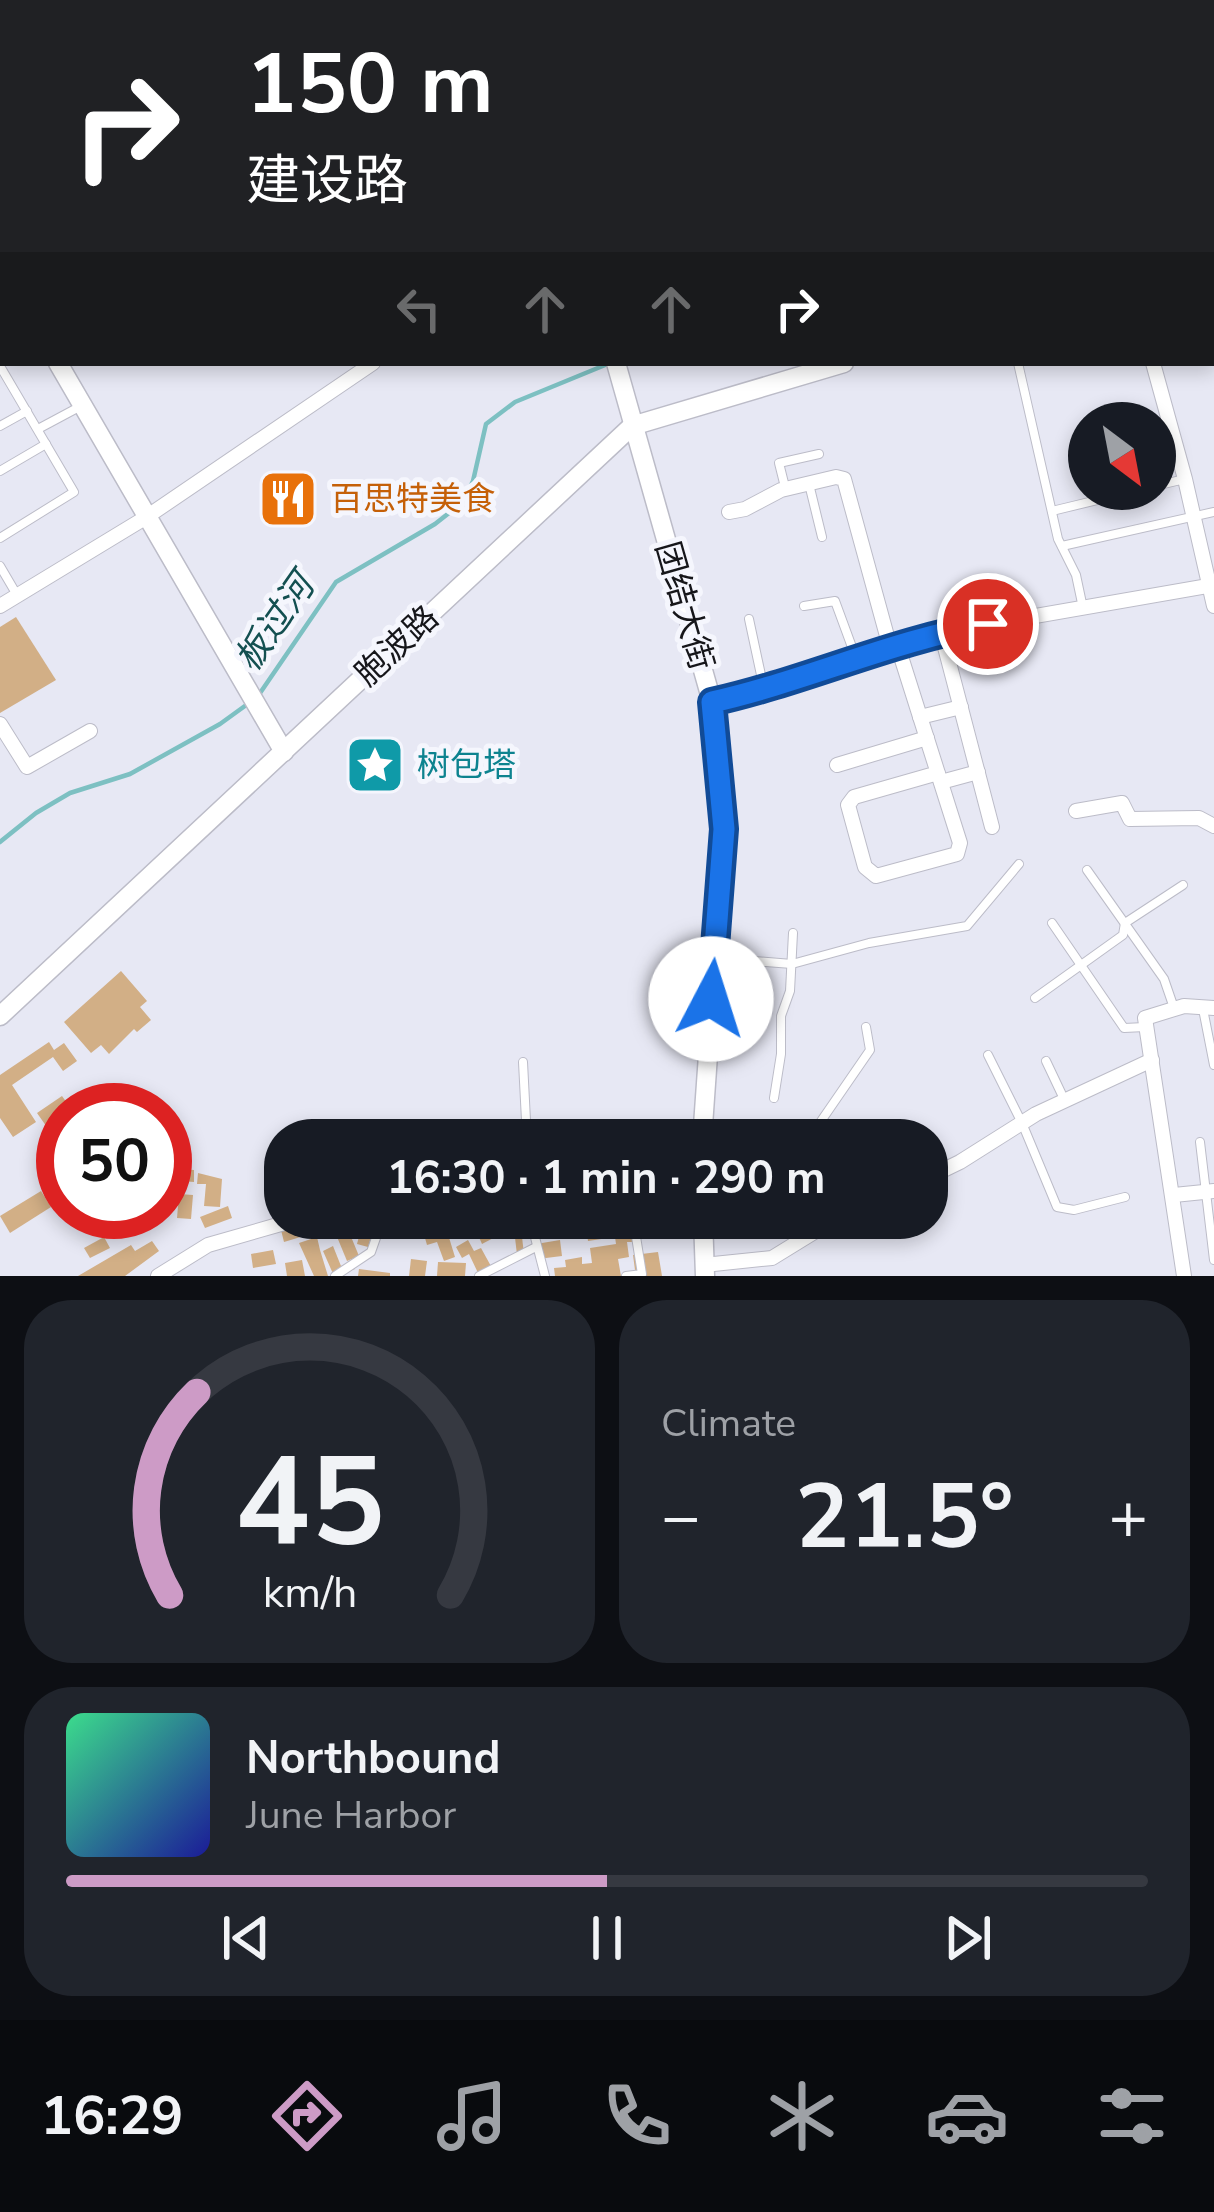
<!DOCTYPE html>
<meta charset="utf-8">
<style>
:root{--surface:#171b24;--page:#20242c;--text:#f1f3f6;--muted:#9ea1a6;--line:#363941;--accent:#cd9bc6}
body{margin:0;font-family:"Nunito Sans","Noto Sans SC",sans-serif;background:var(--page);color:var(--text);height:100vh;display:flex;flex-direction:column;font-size:45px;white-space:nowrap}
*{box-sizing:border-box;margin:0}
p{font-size:39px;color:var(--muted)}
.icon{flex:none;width:66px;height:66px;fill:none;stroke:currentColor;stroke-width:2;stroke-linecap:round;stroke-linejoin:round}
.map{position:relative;height:1276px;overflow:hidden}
.side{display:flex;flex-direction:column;gap:24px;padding:24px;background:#0d0f14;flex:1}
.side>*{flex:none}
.top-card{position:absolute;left:0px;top:0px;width:1215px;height:366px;box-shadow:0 6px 18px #0003;background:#202124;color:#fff;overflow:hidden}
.needle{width:78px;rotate:148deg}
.controls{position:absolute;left:1068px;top:402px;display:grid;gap:24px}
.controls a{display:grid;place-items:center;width:108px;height:108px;border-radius:50%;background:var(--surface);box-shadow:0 6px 18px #0003;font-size:60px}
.speed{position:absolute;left:36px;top:1083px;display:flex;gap:24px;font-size:60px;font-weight:700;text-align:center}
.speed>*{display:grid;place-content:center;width:156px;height:156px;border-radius:50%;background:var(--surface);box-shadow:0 6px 18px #0003;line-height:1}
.speed .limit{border:18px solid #d22;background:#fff;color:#111}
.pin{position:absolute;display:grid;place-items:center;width:102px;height:102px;color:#fff;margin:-51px;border:6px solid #fff;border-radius:50%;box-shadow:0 3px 12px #0007}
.me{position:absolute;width:132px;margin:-66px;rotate:5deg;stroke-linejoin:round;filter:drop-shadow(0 0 9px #0008)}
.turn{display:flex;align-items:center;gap:42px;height:252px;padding:0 48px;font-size:54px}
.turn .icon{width:156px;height:156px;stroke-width:2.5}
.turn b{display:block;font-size:84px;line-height:102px}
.lanes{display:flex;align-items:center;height:114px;padding:0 48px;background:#0003;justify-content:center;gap:60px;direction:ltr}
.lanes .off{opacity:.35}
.big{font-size:90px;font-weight:700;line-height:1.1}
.side .tile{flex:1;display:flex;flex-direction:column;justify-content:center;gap:18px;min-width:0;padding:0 42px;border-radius:48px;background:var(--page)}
.side .dial{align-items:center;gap:0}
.dial svg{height:312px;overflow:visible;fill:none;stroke:var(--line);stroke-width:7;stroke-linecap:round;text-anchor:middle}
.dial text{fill:var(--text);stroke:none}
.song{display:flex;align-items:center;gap:36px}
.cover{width:144px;height:144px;border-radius:18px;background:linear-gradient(135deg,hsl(150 70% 55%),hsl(240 70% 35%))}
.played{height:12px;border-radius:6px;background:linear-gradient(90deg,var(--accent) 50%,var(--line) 50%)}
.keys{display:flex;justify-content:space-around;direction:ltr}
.heat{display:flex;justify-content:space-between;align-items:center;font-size:66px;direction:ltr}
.side .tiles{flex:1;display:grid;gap:24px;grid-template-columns:1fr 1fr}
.tile:last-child{grid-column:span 2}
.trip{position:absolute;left:264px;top:1119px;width:684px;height:120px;border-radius:48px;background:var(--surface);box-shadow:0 6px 18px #0003;font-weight:700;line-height:120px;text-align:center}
.menu{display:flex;height:192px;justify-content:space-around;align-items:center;background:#090b0e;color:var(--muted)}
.menu .icon{width:84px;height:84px}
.menu .current{color:var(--accent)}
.menu b{font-size:54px;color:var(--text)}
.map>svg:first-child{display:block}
</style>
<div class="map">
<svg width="1214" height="1276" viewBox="0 0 1214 1276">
<rect width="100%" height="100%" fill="#e7e8f4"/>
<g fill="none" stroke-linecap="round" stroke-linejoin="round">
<g stroke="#7dc0c2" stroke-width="4.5">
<polyline points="1212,197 1214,196"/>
<polyline points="258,696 336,582 435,524 463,502 473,481 486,424 515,402 610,363"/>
<polyline points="0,842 36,813 70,793 130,774 220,724 249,703"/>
</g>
</g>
<g fill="#d2af86">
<polygon points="16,617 56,680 0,713 0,627"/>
<polygon points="121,971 147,1001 140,1007 151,1020 137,1032 134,1029 109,1054 101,1045 91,1053 64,1022"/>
<polygon points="49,1042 54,1050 64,1043 77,1061 63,1071 53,1057 12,1085 36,1122 13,1137 0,1118 0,1075"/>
<polygon points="62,1096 72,1110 63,1110 63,1150 37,1113"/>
<polygon points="182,1169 194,1170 194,1182 181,1181"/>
<polygon points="198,1173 222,1179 220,1207 204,1206 206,1184 197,1184"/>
<polygon points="41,1191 51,1207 10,1233 0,1216"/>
<polygon points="179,1194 193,1195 191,1219 177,1218"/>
<polygon points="228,1206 232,1218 205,1228 200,1217"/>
<polygon points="96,1212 127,1212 133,1224 109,1237"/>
<polygon points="317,1218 335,1218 337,1226 284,1242 281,1230"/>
<polygon points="547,1218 562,1218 564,1231 549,1233"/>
<polygon points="585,1218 598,1218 598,1223 601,1218 629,1218 633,1242 627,1242 629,1257 618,1259 621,1276 555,1276 554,1268 566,1267 565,1260 582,1257 582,1264 592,1263 590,1248 616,1244 615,1237 588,1241"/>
<polygon points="633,1218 666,1218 667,1235 634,1237"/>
<polygon points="513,1220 520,1220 524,1254 517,1255"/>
<polygon points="363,1221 375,1224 368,1247 357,1244"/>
<polygon points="495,1226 499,1235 482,1244 478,1235"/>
<polygon points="347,1227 359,1256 347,1261 335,1232"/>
<polygon points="447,1231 455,1257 444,1261 437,1242 427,1245 425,1238"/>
<polygon points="104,1237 110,1248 90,1258 84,1248"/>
<polygon points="317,1237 320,1250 328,1276 314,1276 299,1243"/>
<polygon points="468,1240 474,1251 481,1248 492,1268 479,1275 469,1254 462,1258 456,1247"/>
<polygon points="560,1240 562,1256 538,1259 536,1244"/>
<polygon points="152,1241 159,1251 125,1276 78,1276 131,1245 135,1251"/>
<polygon points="333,1246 341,1266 352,1261 355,1269 334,1276 323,1251"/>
<polygon points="273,1250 276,1264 253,1268 251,1254"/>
<polygon points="658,1252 662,1276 645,1276 644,1269 635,1270 633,1255"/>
<polygon points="411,1259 427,1261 425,1276 409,1276"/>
<polygon points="302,1260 305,1276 287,1276 285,1263"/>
<polygon points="438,1262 466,1263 465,1276 437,1276"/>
<polygon points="359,1269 390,1273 390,1276 358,1276"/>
</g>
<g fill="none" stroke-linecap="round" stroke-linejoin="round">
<defs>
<g id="lane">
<polyline points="144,0 145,2"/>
<polyline points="168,0 170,3"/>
<polyline points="331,0 333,3"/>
<polyline points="1018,363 1058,539 1076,575 1083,608"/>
<polyline points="0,366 74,492 0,538"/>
<polyline points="0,426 27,411"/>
<polyline points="38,429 81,406"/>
<polyline points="0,471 46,444"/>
<polyline points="809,484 822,537"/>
<polyline points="1155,486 1185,479"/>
<polyline points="785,487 779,463 819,454"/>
<polyline points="1052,511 1143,489"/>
<polyline points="1062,546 1214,512"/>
<polyline points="0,566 17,595"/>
<polyline points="804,606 835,601 856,658"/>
<polyline points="749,619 764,689"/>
<polyline points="1087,870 1164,979 1174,1008"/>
<polyline points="1052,923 1124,1028 1145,1027"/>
<polyline points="716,958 792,964 869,943 967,926 1019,864"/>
<polyline points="1035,998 1123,935 1125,923 1183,885"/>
<polyline points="1203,1009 1214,1065"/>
<polyline points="988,1055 1022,1123 1057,1207 1074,1210 1125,1197"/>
<polyline points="1046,1061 1064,1099"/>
<polyline points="523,1062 527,1140"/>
<polyline points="774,1098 781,1054 781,1016 790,991 793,933"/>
<polyline points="808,1140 870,1050 866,1027"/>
<polyline points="1200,1142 1214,1260"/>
<polyline points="530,1218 545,1276"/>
<polyline points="335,1276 371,1252 383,1218"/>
<polyline points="479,1276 536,1247"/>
<polyline points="626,1276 642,1274 633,1218"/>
</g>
<g id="street">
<polyline points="1029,0 1030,3"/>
<polyline points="710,3 727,0"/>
<polyline points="1153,363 1185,479 1214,606"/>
<polyline points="729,512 745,509 781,490 836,477 844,479 890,647"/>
<polyline points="0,606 145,518 373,363"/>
<polyline points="941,632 992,827"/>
<polyline points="897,644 960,843 957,854 876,876 865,867 848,805 854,797 938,773"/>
<polyline points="712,702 783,686 926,635 1214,585"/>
<polyline points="920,717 961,707"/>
<polyline points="0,724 27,767 90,731"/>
<polyline points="837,765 927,738"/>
<polyline points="941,782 978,772"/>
<polyline points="1076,811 1122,803 1130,819 1199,818 1214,826"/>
<polyline points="574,1140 614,1132 702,1133"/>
<polyline points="927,1178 960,1162 1036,1114 1152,1060"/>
<polyline points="1174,1195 1214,1191"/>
<polyline points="704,1265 772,1258 837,1218"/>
<polyline points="158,1276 208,1245 302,1218"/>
<polyline points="1184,1276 1145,1018 1184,1006 1214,1008"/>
</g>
<g id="secondary">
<polyline points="533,0 534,3"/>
<polyline points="314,3 319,0"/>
<polyline points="0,208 3,206"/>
<polyline points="0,263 3,268"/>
<polyline points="1212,282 1214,282"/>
<polyline points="58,363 284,752"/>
<polyline points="616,363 712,702 724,829 702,1140"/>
<polyline points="0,1016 632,426 844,363"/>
<polyline points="703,1218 705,1276"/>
</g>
</defs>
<use href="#lane" stroke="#bcbcc8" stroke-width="10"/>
<use href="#street" stroke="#bcbcc8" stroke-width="16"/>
<use href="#secondary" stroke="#bcbcc8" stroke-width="21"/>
<use href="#lane" stroke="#fff" stroke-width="8"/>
<use href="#street" stroke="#fff" stroke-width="14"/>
<use href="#secondary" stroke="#fff" stroke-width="18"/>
</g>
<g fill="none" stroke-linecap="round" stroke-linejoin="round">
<defs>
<path id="route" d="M 711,999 L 724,829 L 712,702 C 806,681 893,640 988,624"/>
</defs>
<use href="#route" stroke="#114b97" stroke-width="30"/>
<use href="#route" stroke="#1a73e8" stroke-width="21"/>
</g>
<defs>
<symbol id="restaurant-square" viewBox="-11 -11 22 22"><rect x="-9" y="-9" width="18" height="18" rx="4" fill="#e8710a" stroke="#f5f6fd"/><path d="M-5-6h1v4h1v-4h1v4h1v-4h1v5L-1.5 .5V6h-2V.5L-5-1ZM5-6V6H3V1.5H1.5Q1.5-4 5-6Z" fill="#fff"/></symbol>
<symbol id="sight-square" viewBox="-11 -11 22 22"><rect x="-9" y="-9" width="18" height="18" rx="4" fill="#0f9aa8" stroke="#f5f6fd"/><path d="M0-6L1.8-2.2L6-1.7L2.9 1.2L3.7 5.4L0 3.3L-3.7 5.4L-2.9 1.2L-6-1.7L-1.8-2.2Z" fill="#fff"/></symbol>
</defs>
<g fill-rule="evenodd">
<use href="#restaurant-square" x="255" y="466" width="66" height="66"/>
<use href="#sight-square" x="342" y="732" width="66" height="66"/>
</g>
<g text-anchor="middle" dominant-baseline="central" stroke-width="10" stroke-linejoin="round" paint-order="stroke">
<g font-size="33" fill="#c56008" stroke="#f5f6fd" text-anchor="start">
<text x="330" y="499">百思特美食</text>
</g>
<g font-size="33" fill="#16161a" stroke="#f5f6fd">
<text transform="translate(684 606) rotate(74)">团结大街</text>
<text transform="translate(397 646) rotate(-43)">胞波路</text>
</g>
<g font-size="33" fill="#0d838f" stroke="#f5f6fd" text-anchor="start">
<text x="417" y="765">树包塔</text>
</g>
<g font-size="36" font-style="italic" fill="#145051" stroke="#f5f6fd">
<text transform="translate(275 623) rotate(-55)">板过河</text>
</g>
</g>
</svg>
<div class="controls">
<a><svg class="needle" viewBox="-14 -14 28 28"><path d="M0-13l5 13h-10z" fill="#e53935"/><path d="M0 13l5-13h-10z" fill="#9ea1a6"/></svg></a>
</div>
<div class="speed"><div class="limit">50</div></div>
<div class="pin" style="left:988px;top:624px;background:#d93025"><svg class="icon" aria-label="arrive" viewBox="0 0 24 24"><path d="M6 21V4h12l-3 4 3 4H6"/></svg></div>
<svg class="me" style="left:711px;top:999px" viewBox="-20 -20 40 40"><circle r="19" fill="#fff"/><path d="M0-13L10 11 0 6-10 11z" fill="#1a73e8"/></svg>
<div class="trip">16:30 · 1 min · 290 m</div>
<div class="top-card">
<div class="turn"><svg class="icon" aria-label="right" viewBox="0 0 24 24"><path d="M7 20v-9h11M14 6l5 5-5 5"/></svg><div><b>150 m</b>建设路</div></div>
<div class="lanes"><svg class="icon off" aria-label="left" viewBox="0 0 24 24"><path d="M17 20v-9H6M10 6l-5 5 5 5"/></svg><svg class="icon off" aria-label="ahead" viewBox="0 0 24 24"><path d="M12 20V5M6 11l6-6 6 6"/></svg><svg class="icon off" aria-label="ahead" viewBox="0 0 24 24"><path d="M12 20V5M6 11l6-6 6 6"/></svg><svg class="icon" aria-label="right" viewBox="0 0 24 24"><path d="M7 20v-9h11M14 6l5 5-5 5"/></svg></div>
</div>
</div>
<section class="side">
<div class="tiles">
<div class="tile dial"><svg viewBox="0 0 100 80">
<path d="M14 69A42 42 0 1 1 86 69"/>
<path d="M14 69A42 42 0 0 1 21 17" stroke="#cd9bc6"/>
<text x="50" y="56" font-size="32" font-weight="700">45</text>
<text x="50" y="72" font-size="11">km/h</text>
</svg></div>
<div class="tile"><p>Climate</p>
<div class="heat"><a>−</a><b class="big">21.5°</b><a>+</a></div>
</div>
<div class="tile">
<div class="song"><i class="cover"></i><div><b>Northbound</b><p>June Harbor</p></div></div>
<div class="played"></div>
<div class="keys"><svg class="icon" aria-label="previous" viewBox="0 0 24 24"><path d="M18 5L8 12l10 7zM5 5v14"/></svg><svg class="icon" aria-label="pause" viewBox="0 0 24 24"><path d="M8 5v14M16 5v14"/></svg><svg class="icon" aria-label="next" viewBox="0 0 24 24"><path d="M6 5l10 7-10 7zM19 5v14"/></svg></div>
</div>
</div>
</section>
<nav class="menu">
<b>16:29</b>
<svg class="icon current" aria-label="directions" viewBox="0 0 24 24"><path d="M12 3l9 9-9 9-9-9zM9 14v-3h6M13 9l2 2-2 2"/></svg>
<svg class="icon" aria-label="music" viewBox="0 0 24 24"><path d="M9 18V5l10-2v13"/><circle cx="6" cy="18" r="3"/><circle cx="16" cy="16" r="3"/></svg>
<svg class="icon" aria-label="phone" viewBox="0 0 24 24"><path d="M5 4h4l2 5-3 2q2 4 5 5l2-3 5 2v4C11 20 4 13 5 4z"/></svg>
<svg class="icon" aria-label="climate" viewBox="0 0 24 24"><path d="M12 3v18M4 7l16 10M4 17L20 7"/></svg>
<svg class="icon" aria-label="car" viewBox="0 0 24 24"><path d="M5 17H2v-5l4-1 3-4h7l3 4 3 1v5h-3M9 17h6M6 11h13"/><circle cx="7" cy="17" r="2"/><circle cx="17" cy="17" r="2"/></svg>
<svg class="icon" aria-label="filters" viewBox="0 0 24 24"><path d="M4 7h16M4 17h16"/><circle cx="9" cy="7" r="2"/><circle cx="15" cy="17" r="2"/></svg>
</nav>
